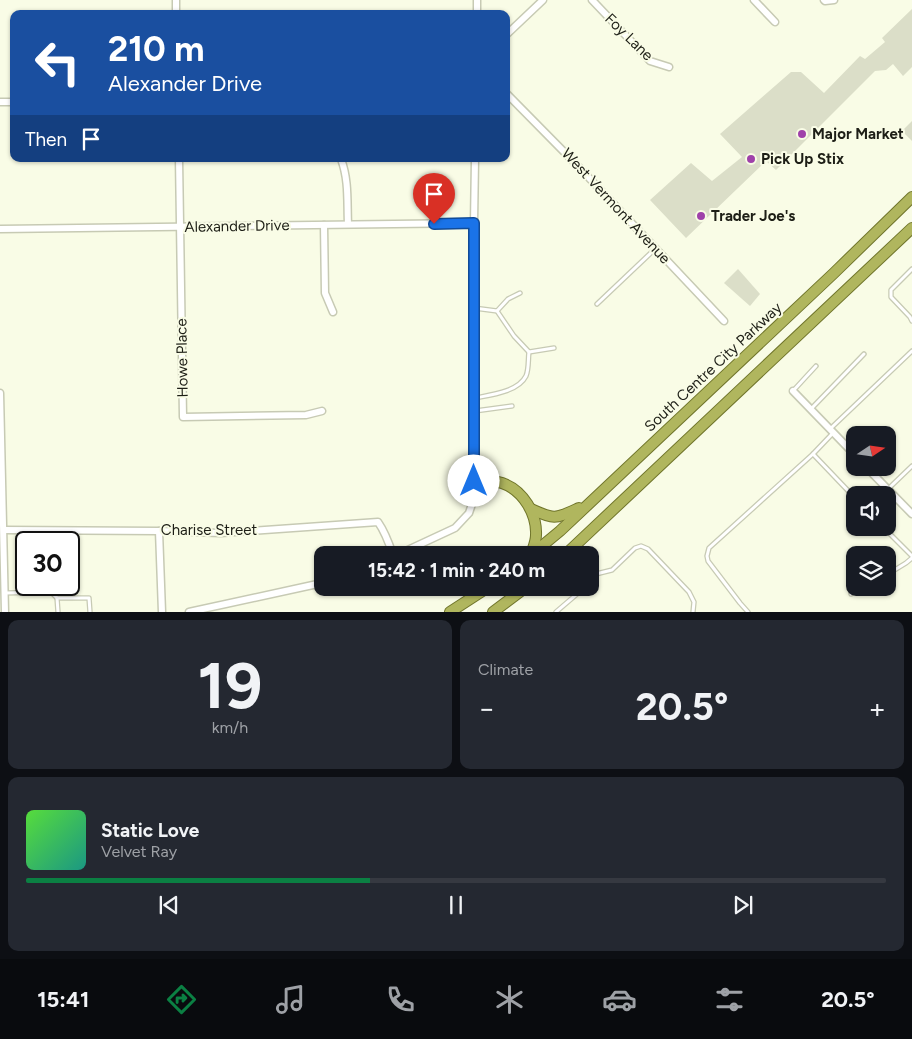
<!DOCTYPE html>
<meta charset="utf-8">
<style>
:root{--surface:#171b24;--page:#242831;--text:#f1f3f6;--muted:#9ea1a6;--line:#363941;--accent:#0b8043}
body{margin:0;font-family:Figtree,sans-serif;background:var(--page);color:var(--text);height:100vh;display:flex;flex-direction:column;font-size:19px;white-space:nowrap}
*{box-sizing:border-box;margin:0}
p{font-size:16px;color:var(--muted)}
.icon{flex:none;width:28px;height:28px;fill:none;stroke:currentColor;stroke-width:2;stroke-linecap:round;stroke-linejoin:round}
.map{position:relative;height:612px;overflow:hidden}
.drawer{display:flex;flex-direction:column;gap:8px;padding:8px;background:#0d0f14;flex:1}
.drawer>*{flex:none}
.hud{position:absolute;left:10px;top:10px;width:500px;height:152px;border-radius:10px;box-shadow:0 1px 4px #0004;background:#1a4fa0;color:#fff;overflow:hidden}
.needle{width:32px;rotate:77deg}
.tools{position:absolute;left:846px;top:426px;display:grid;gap:10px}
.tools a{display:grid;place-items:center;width:50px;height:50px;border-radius:10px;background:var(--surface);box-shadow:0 1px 4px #0004;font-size:25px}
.speed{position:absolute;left:15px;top:531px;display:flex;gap:10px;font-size:25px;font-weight:700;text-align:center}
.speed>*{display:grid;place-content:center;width:65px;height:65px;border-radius:50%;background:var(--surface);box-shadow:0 1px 4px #0004;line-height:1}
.speed .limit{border:2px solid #111;border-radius:8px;background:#fff;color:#111}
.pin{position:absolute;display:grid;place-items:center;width:42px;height:42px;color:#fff;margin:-51px -21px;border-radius:50% 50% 50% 0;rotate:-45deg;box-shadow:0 0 5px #0007}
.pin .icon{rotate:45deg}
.me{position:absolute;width:55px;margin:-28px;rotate:0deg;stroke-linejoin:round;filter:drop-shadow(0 0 4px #0008)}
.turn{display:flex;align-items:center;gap:18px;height:105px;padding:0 15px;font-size:22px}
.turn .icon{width:65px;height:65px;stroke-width:2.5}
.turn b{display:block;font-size:35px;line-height:42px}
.then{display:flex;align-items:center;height:48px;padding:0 15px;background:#0003;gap:10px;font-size:19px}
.big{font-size:38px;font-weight:700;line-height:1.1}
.drawer .widget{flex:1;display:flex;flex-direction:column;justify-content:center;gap:8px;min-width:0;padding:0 18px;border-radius:10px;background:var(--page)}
.drawer .dial{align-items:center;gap:0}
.dial b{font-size:65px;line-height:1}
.song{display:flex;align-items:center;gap:15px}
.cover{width:60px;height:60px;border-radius:8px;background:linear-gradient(135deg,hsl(110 70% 55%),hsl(170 70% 35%))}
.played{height:5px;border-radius:2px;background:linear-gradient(90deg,var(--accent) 40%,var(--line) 40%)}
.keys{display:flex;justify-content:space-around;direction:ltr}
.heat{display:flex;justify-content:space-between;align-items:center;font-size:28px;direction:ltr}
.drawer .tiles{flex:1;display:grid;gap:8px;grid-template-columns:1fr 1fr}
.widget:last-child{grid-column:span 2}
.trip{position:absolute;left:314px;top:546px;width:285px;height:50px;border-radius:10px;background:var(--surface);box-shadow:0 1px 4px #0004;font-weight:700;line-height:50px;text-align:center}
.dock{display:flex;height:80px;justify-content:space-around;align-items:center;background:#090b0e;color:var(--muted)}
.dock .icon{width:35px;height:35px}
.dock .selected{color:var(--accent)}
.dock b{font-size:22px;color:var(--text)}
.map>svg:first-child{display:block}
</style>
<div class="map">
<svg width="912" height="612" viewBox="0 0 912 612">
<rect width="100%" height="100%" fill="#f9fce6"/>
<g fill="#dbdec8">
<polygon points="912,9 912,67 903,76 893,64 886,70 875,71 776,170 766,161 686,238 650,200 691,163 712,181 742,157 720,134 791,72 801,72 824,93 860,56 865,59 885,42 882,38"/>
<polygon points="912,121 912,141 902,131"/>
<polygon points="738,269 760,294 750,306 724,283"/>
</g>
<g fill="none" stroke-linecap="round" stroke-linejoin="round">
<defs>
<g id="service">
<polyline points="912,269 891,290 891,297 910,317 912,321"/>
<polyline points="597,304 655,249"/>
<polyline points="474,308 497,311 514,336 529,352 554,348"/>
<polyline points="497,311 508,299 520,293"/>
<polyline points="793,391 804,379 816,366"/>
<path d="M 475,398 C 490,395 518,392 526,376 C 529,369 528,359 529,352"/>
<polyline points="811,409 864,354"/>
<polyline points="475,411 512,406"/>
<polyline points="830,429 912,351"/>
<polyline points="813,454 855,498"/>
<polyline points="888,489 912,466"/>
<polyline points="884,528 912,556"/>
<polyline points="888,574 906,563 912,558"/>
<polyline points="590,581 596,574 612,570 635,548 641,546 648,549 689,592 694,602 693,612"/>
<polyline points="5,593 51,592 57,598 58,612"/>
<polyline points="851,594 863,588"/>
<polyline points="57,598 89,598 90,612"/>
<polyline points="556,612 584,588"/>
<polyline points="748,612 740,603 708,561 707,556 709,548 813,454 833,433"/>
</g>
<g id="minor">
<polyline points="176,0 176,14"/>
<polyline points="592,0 650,61 669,67"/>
<polyline points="754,0 775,22"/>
<polyline points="824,0 825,1 834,0"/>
<polyline points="477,14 477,0"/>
<polyline points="506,35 543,0"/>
<polyline points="506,93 575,163 724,321"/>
<polyline points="0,102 14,102"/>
<polyline points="179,159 183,417 306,415 322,411"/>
<path d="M 341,159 C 349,180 347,202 348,224"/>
<polyline points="324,225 325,293 333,312"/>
<polyline points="0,229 474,223"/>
<polyline points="793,391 855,455"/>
<polyline points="0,393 5,612"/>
<polyline points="867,468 912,514"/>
<path d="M 4,530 L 159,531 L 221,533 L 378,522 C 385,532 389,543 393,555"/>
<polyline points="159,531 162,612"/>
<polyline points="397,555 455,528 469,513 474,498 474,223 475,159"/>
<polyline points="189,612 322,583"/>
</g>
<g id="trunk">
<path d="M 474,481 C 483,481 493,480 502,483 C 523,490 537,514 536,535 C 536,542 533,548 531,554"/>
<path d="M 531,509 C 555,520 555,519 579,508"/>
<polyline points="531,555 560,531 834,273 912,197"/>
<polyline points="565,555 912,228"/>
<polyline points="450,612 487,588"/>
<polyline points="493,612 525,588"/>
</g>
</defs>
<use href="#service" stroke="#c7cab4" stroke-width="5.5"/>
<use href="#minor" stroke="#c7cab4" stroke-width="9"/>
<use href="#trunk" stroke="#70752b" stroke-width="12"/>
<use href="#service" stroke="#fff" stroke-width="3"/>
<use href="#minor" stroke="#fff" stroke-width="6"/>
<use href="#trunk" stroke="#b0b65e" stroke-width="10"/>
</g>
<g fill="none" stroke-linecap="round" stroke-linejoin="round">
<defs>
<polyline id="route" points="434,224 474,223 474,481"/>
</defs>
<use href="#route" stroke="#114b97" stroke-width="12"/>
<use href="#route" stroke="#1a73e8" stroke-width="9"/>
</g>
<g fill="#9f41aa" stroke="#f9fce6" stroke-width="2">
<circle cx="802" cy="134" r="5"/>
<circle cx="751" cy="159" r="5"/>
<circle cx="701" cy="216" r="5"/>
</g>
<g text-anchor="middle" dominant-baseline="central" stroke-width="4" stroke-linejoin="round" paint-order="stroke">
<g font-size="15" fill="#1d1e16" stroke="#f9fce6">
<text transform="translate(629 37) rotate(44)">Foy Lane</text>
<text transform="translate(616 206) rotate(47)">West Vermont Avenue</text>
<text transform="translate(237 226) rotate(-1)">Alexander Drive</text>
<text transform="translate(182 358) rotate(-91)">Howe Place</text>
<text transform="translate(713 367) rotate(-43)">South Centre City Parkway</text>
<text x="209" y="530">Charise Street</text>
</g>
<g font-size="15" font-weight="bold" fill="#1d1e16" stroke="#f9fce6" text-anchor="start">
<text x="812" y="134">Major Market</text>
<text x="761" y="159">Pick Up Stix</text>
<text x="711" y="216">Trader Joe's</text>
</g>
</g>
</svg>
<div class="tools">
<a><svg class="needle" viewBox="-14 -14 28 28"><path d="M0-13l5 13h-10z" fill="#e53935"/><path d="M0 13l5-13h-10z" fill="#9ea1a6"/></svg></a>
<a><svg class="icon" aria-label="sound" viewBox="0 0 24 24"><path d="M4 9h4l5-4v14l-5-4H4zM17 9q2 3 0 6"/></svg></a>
<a><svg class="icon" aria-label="layers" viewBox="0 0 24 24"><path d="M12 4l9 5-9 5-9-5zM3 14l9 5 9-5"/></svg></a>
</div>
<div class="speed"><div class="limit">30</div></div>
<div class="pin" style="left:434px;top:224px;background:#d93025"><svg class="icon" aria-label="arrive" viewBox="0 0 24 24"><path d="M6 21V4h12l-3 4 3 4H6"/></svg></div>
<svg class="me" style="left:474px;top:481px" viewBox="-20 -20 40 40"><circle r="19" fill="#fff"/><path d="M0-13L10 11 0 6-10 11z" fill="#1a73e8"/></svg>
<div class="trip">15:42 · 1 min · 240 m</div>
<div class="hud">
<div class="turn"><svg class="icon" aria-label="left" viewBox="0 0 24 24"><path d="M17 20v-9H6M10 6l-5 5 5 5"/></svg><div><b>210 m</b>Alexander Drive</div></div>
<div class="then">Then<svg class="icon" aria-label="arrive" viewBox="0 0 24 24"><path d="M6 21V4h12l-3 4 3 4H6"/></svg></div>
</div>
</div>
<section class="drawer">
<div class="tiles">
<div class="widget dial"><b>19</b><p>km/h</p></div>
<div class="widget"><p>Climate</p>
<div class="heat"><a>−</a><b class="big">20.5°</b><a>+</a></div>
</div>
<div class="widget">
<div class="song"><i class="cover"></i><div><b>Static Love</b><p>Velvet Ray</p></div></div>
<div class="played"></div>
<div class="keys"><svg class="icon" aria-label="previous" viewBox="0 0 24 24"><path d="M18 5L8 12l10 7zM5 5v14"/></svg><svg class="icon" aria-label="pause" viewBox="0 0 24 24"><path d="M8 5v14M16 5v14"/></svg><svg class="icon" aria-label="next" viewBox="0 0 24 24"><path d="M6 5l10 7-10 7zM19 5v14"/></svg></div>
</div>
</div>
</section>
<nav class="dock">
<b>15:41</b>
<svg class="icon selected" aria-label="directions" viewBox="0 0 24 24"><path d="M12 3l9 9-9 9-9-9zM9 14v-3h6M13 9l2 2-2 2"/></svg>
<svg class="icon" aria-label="music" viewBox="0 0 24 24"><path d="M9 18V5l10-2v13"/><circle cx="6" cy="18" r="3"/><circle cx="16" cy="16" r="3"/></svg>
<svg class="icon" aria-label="phone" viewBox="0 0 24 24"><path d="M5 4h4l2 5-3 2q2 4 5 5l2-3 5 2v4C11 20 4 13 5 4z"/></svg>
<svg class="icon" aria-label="climate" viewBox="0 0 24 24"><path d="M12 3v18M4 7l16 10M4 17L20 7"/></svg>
<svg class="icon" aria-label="car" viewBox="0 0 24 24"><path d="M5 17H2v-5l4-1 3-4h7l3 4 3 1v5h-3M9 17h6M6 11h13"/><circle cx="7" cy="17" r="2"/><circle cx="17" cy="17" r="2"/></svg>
<svg class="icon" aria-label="filters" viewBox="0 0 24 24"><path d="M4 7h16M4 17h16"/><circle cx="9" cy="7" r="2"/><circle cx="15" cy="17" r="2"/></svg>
<b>20.5°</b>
</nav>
